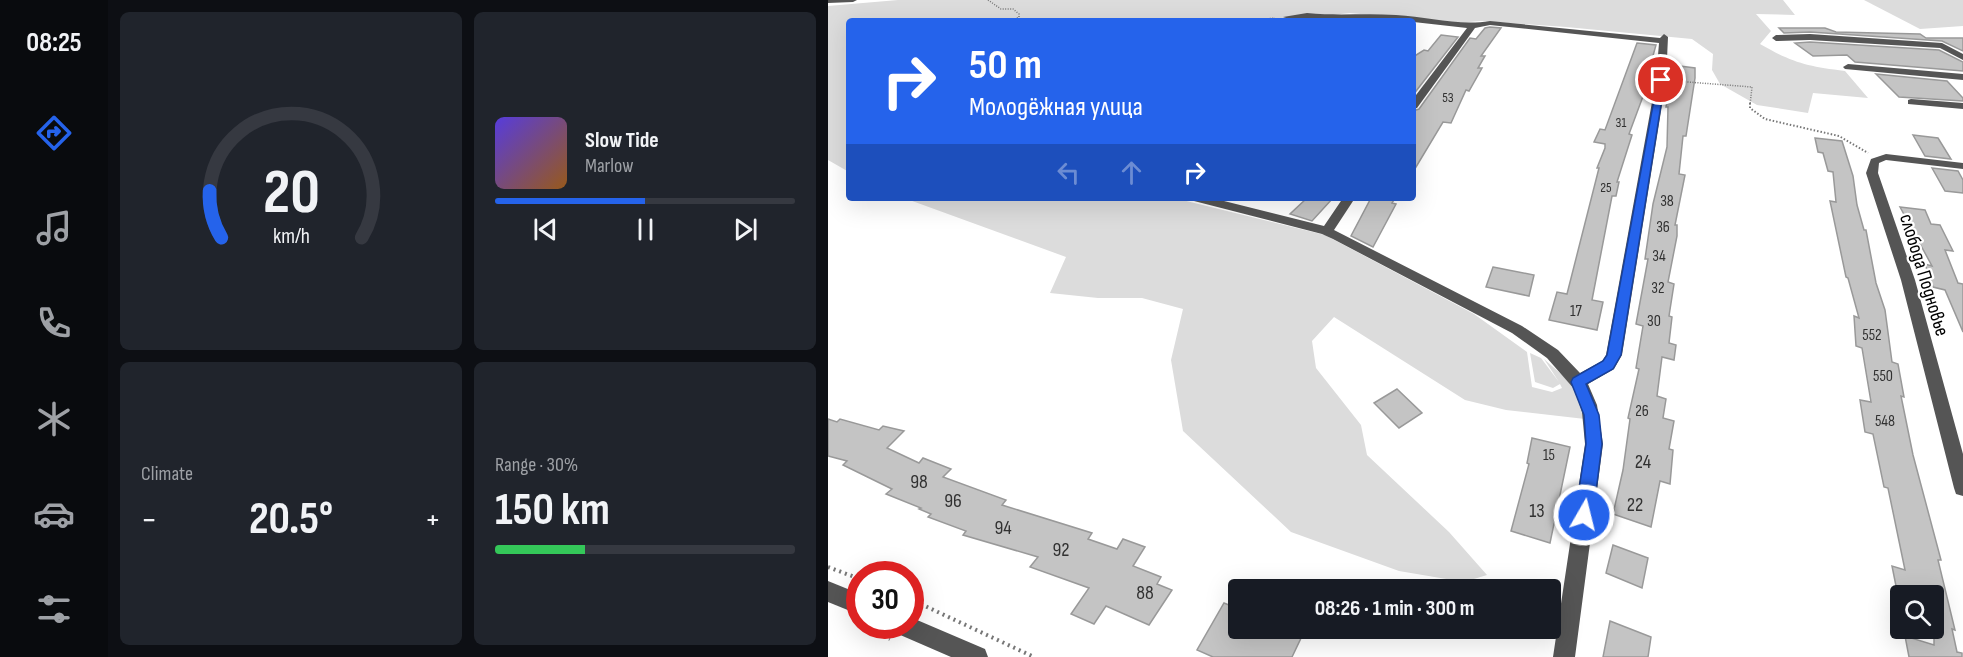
<!DOCTYPE html>
<meta charset="utf-8">
<style>
:root{--surface:#171b24;--page:#20242c;--text:#f1f3f6;--muted:#9ea1a6;--line:#363941;--accent:#2563eb}
body{margin:0;font-family:"Sofia Sans Condensed",sans-serif;background:var(--page);color:var(--text);height:100vh;display:flex;flex-direction:column;font-size:22px;white-space:nowrap}
*{box-sizing:border-box;margin:0}
p{font-size:20px;color:var(--muted)}
.icon{flex:none;width:33px;height:33px;fill:none;stroke:currentColor;stroke-width:2;stroke-linecap:round;stroke-linejoin:round}
.map{position:relative;flex:1;overflow:hidden}
.details{display:flex;flex-direction:column;gap:12px;padding:12px;background:#0d0f14;width:720px}
.details>*{flex:none}
.banner{position:absolute;left:18px;top:18px;width:570px;height:183px;border-radius:6px;box-shadow:0 6px 24px #0002;background:#2563eb;color:#fff;overflow:hidden}
.controls{position:absolute;left:1062px;top:585px;display:grid;gap:12px}
.controls a{display:grid;place-items:center;width:54px;height:54px;border-radius:6px;background:var(--surface);box-shadow:0 6px 24px #0002;font-size:30px}
.speed{position:absolute;left:18px;top:561px;display:flex;gap:12px;font-size:30px;font-weight:700;text-align:center}
.speed>*{display:grid;place-content:center;width:78px;height:78px;border-radius:50%;background:var(--surface);box-shadow:0 6px 24px #0002;line-height:1}
.speed .limit{border:9px solid #d22;background:#fff;color:#111}
.pin{position:absolute;display:grid;place-items:center;width:51px;height:51px;color:#fff;margin:-26px;border:3px solid #fff;border-radius:50%;box-shadow:0 2px 6px #0007}
.me{position:absolute;width:66px;margin:-33px;rotate:8deg;stroke-linejoin:round;filter:drop-shadow(0 0 4px #0008)}
.turn{display:flex;align-items:center;gap:21px;height:126px;padding:0 24px;font-size:27px}
.turn .icon{width:78px;height:78px;stroke-width:2.5}
.turn b{display:block;font-size:42px;line-height:51px}
.lanes{display:flex;align-items:center;height:57px;padding:0 24px;background:#0003;justify-content:center;gap:30px;direction:ltr}
.lanes .off{opacity:.35}
.big{font-size:45px;font-weight:700;line-height:1.1}
.details .card{flex:1;display:flex;flex-direction:column;justify-content:center;gap:9px;min-width:0;padding:0 21px;border-radius:9px;background:var(--page)}
.details .dial{align-items:center;gap:0}
.dial svg{height:156px;overflow:visible;fill:none;stroke:var(--line);stroke-width:7;stroke-linecap:round;text-anchor:middle}
.dial text{fill:var(--text);stroke:none}
.song{display:flex;align-items:center;gap:18px}
.cover{width:72px;height:72px;border-radius:9px;background:linear-gradient(135deg,hsl(250 70% 55%),hsl(30 70% 35%))}
.played{height:6px;border-radius:3px;background:linear-gradient(90deg,var(--accent) 50%,var(--line) 50%)}
.keys{display:flex;justify-content:space-around;direction:ltr}
.heat{display:flex;justify-content:space-between;align-items:center;font-size:33px;direction:ltr}
.charge{height:9px;border-radius:4px;background:linear-gradient(90deg,#34c759 30%,var(--line) 0)}
.details .tiles{flex:1;display:grid;gap:12px;grid-template-columns:repeat(2,1fr)}
.trip{position:absolute;left:400px;top:579px;width:333px;height:60px;border-radius:6px;background:var(--surface);box-shadow:0 6px 24px #0002;font-weight:700;line-height:60px;text-align:center}
main{display:flex;flex:1;min-height:0}
.dock{display:flex;flex-direction:column;width:108px;justify-content:space-around;align-items:center;background:#090b0e;color:var(--muted)}
.dock .icon{width:42px;height:42px}
.dock .current{color:var(--accent)}
.dock b{font-size:27px;color:var(--text)}
.map>svg:first-child{display:block}
</style>
<main>
<nav class="dock">
<b>08:25</b>
<svg class="icon current" aria-label="directions" viewBox="0 0 24 24"><path d="M12 3l9 9-9 9-9-9zM9 14v-3h6M13 9l2 2-2 2"/></svg>
<svg class="icon" aria-label="music" viewBox="0 0 24 24"><path d="M9 18V5l10-2v13"/><circle cx="6" cy="18" r="3"/><circle cx="16" cy="16" r="3"/></svg>
<svg class="icon" aria-label="phone" viewBox="0 0 24 24"><path d="M5 4h4l2 5-3 2q2 4 5 5l2-3 5 2v4C11 20 4 13 5 4z"/></svg>
<svg class="icon" aria-label="climate" viewBox="0 0 24 24"><path d="M12 3v18M4 7l16 10M4 17L20 7"/></svg>
<svg class="icon" aria-label="car" viewBox="0 0 24 24"><path d="M5 17H2v-5l4-1 3-4h7l3 4 3 1v5h-3M9 17h6M6 11h13"/><circle cx="7" cy="17" r="2"/><circle cx="17" cy="17" r="2"/></svg>
<svg class="icon" aria-label="filters" viewBox="0 0 24 24"><path d="M4 7h16M4 17h16"/><circle cx="9" cy="7" r="2"/><circle cx="15" cy="17" r="2"/></svg>
</nav>
<section class="details">
<div class="tiles">
<div class="card dial"><svg viewBox="0 0 100 80">
<path d="M14 69A42 42 0 1 1 86 69"/>
<path d="M14 69A42 42 0 0 1 8 45" stroke="#2563eb"/>
<text x="50" y="56" font-size="32" font-weight="700">20</text>
<text x="50" y="72" font-size="11">km/h</text>
</svg></div>
<div class="card">
<div class="song"><i class="cover"></i><div><b>Slow Tide</b><p>Marlow</p></div></div>
<div class="played"></div>
<div class="keys"><svg class="icon" aria-label="previous" viewBox="0 0 24 24"><path d="M18 5L8 12l10 7zM5 5v14"/></svg><svg class="icon" aria-label="pause" viewBox="0 0 24 24"><path d="M8 5v14M16 5v14"/></svg><svg class="icon" aria-label="next" viewBox="0 0 24 24"><path d="M6 5l10 7-10 7zM19 5v14"/></svg></div>
</div>
<div class="card"><p>Climate</p>
<div class="heat"><a>−</a><b class="big">20.5°</b><a>+</a></div>
</div>
<div class="card"><p>Range · 30%</p><b class="big">150 km</b><div class="charge"></div></div>
</div>
</section>
<div class="map">
<svg width="1135" height="657" viewBox="0 0 1135 657">
<rect width="100%" height="100%" fill="#fff"/>
<g fill="#dcdcdc">
<path d="M 70,0 L 955,0 L 967,15 L 928,14 L 943,31 L 932,44 C 965,63 979,66 1017,71 L 1040,98 L 985,93 L 980,113 L 929,105 L 892,84 L 884,70 L 885,54 L 864,39 L 738,27 L 653,21 L 629,23 L 522,13 L 448,21 L 21,21 L 21,172 L 0,160 L 0,6 Z"/>
<polygon points="1036,0 1135,0 1135,26 1092,29"/>
<polygon points="76,198 346,198 497,235 646,314 699,352 704,387 724,392 734,388 732,384 725,388 707,382 702,353 713,358 731,382 716,359 749,388 757,419 678,410 637,400 506,317 484,341 488,368 533,425 539,455 621,532 659,575 636,582 571,571 463,532 355,431 343,360 355,309 314,298 270,298 222,293 238,257"/>
</g>
<g fill="#c4c4c4" stroke="#999" stroke-width="1.5">
<polygon points="662,27 673,28 653,56 657,56 650,68 654,68 641,91 638,90 623,123 615,122 585,172 585,111 591,109 642,38 648,39 657,28"/>
<polygon points="951,28 997,28 1008,32 1092,34 1098,38 1135,38 1135,51 1114,41 982,32 956,33"/>
<polygon points="613,35 630,37 585,95 585,57 596,50 600,51"/>
<polygon points="982,42 1111,50 1135,62 1135,71 1027,62 1019,55 985,56 967,43"/>
<polygon points="809,43 828,45 823,63 827,64 801,134 804,135 789,182 791,182 788,196 784,196 764,300 775,302 769,330 721,320 729,292 739,294 771,168 769,168 777,148 777,144 766,142 772,129 777,130"/>
<polygon points="844,65 867,68 867,78 858,136 855,136 851,174 857,175 847,225 849,225 849,236 840,282 846,284 841,316 844,317 841,343 848,345 846,360 834,357 829,396 838,399 835,418 846,421 841,449 845,450 842,484 832,481 823,527 785,514 795,470 802,419 800,418 811,369 808,368 815,326 808,324 820,259 817,259 825,204 839,147 840,107 838,107"/>
<polygon points="1048,74 1119,81 1135,98 1135,101 1071,97"/>
<polygon points="1085,135 1110,138 1123,159 1097,156"/>
<polygon points="987,138 1014,141 1025,176 1029,205 1036,230 1038,230 1048,283 1057,310 1064,362 1070,364 1076,397 1073,396 1085,455 1113,560 1110,560 1127,630 1124,629 1129,652 1134,653 1134,657 1081,657 1077,636 1106,645 1106,596 1070,596 1064,566 1077,570 1060,488 1056,487 1045,434 1037,432 1032,400 1043,402 1034,348 1028,346 1026,316 1031,318 1020,278 1018,277 1002,201 1008,202 1005,172 1000,171 995,153 990,152"/>
<polygon points="1104,168 1130,171 1135,180 1135,193 1117,191"/>
<polygon points="479,198 505,198 484,221 462,214"/>
<polygon points="543,198 567,198 564,203 568,204 545,247 523,236"/>
<polygon points="1072,207 1097,210 1103,224 1112,225 1125,251 1117,250 1130,283 1135,284 1135,332 1117,290 1105,287 1097,264 1104,266"/>
<polygon points="665,267 706,275 701,296 658,287"/>
<polygon points="569,389 594,413 571,428 546,403"/>
<polygon points="0,419 9,422 12,419 51,430 55,426 76,431 59,448 91,463 95,458 123,469 115,477 178,500 174,505 264,533 260,539 289,549 295,539 317,547 305,566 333,577 329,584 344,590 321,625 278,606 266,624 243,614 261,588 202,567 210,557 135,535 138,531 100,517 103,514 91,509 93,508 58,494 64,489 15,465 19,461 0,456"/>
<polygon points="704,438 742,447 722,543 683,531 701,464 699,463"/>
<polygon points="785,545 820,558 814,588 778,573"/>
<polygon points="396,603 411,609 411,628 432,628 445,634 448,628 458,628 474,636 464,657 385,657 369,650"/>
<polygon points="782,621 823,637 820,657 775,657"/>
</g>
<g fill="none" stroke-linecap="round" stroke-linejoin="round">
<g stroke="#777" stroke-width="1.5" stroke-dasharray="1 1.5" stroke-linecap="butt">
<polyline points="160,0 173,9 185,9 191,14 191,17 184,21"/>
<polyline points="422,21 447,18"/>
<polyline points="847,81 924,87 922,105"/>
</g>
<polyline stroke="#777" stroke-width="2" stroke-dasharray="1.5 2" stroke-linecap="butt" points="922,103 922,108 937,119 1011,136 1040,153"/>
<g stroke="#777" stroke-width="4" stroke-dasharray="2 4" stroke-linecap="butt">
<polyline points="0,567 32,579"/>
<polyline points="82,599 206,657"/>
<polyline points="34,626 62,639"/>
</g>
<g fill="#555" fill-rule="evenodd">
<polygon points="0,0 29,0 25,2 0,3"/>
<path d="M 479,13 C 509,16 538,13 568,15 C 600,17 631,26 662,21 L 832,38 L 836,34 L 840,37 L 838,80 L 794,355 L 786,369 L 760,384 L 769,405 L 775,444 L 747,657 L 725,657 L 757,444 L 754,412 L 747,390 L 719,358 L 684,333 L 505,239 L 494,234 L 366,201 L 364,198 L 384,198 L 496,226 L 515,198 L 527,198 L 506,230 L 694,326 L 730,350 L 752,373 L 774,361 L 778,355 L 828,80 L 831,43 L 662,25 L 647,28 L 589,108 L 585,109 L 585,99 L 639,28 L 550,18 L 500,21 L 501,20 C 491,19 461,20 455,17 Z"/>
<polygon points="982,34 1114,43 1135,54 1135,60 1112,48 982,40 948,41 944,38 948,35"/>
<polygon points="1020,64 1135,74 1135,80 1017,69 1015,67"/>
<polygon points="1083,99 1135,103 1135,109 1080,104 1080,100"/>
<polygon points="1058,154 1135,163 1135,169 1058,160 1051,163 1050,173 1087,280 1135,454 1135,496 1128,494 1126,488 1073,280 1038,173 1043,159"/>
<polygon points="0,581 32,594 32,615 0,602"/>
<polygon points="82,617 157,649 160,657 123,657 70,634 67,626 82,626"/>
</g>
</g>
<polygon fill="#2563eb" stroke="#184099" stroke-width="1.5" points="830,78 837,80 793,355 785,369 758,384 771,415 774,444 765,515 762,521 756,523 750,521 747,515 758,444 756,415 743,382 745,378 775,361 779,355"/>
<g text-anchor="middle" dominant-baseline="central" stroke-width="4.5" stroke-linejoin="round" paint-order="stroke">
<g font-size="14" fill="#313131">
<text x="620" y="97">53</text>
<text x="793" y="122">31</text>
<text x="778" y="187">25</text>
</g>
<g font-size="16" fill="#313131">
<text x="839" y="201">38</text>
<text x="835" y="227">36</text>
<text x="831" y="256">34</text>
<text x="830" y="288">32</text>
<text x="748" y="311">17</text>
<text x="826" y="321">30</text>
<text x="1044" y="335">552</text>
<text x="1055" y="376">550</text>
<text x="814" y="411">26</text>
<text x="1057" y="421">548</text>
<text x="721" y="455">15</text>
</g>
<g font-size="20" fill="#000" stroke="#fff">
<text transform="translate(1096 275) rotate(73)">слобода Подновье</text>
</g>
<g font-size="20" fill="#313131">
<text x="815" y="462">24</text>
<text x="91" y="482">98</text>
<text x="125" y="501">96</text>
<text x="807" y="505">22</text>
<text x="709" y="511">13</text>
<text x="175" y="528">94</text>
<text x="233" y="550">92</text>
<text x="317" y="593">88</text>
</g>
</g>
</svg>
<div class="controls">
<a><svg class="icon" aria-label="search" viewBox="0 0 24 24"><circle cx="10" cy="10" r="6"/><path d="M15 15l6 6"/></svg></a>
</div>
<div class="speed"><div class="limit">30</div></div>
<div class="pin" style="left:833px;top:80px;background:#d93025"><svg class="icon" aria-label="arrive" viewBox="0 0 24 24"><path d="M6 21V4h12l-3 4 3 4H6"/></svg></div>
<svg class="me" style="left:756px;top:515px" viewBox="-20 -20 40 40"><circle r="17" fill="#2563eb" stroke="#fff" stroke-width="3"/><path d="M0-11L8 9 0 5-8 9z" fill="#fff"/></svg>
<div class="trip">08:26 · 1 min · 300 m</div>
<div class="banner">
<div class="turn"><svg class="icon" aria-label="right" viewBox="0 0 24 24"><path d="M7 20v-9h11M14 6l5 5-5 5"/></svg><div><b>50 m</b>Молодёжная улица</div></div>
<div class="lanes"><svg class="icon off" aria-label="left" viewBox="0 0 24 24"><path d="M17 20v-9H6M10 6l-5 5 5 5"/></svg><svg class="icon off" aria-label="ahead" viewBox="0 0 24 24"><path d="M12 20V5M6 11l6-6 6 6"/></svg><svg class="icon" aria-label="right" viewBox="0 0 24 24"><path d="M7 20v-9h11M14 6l5 5-5 5"/></svg></div>
</div>
</div>
</main>
